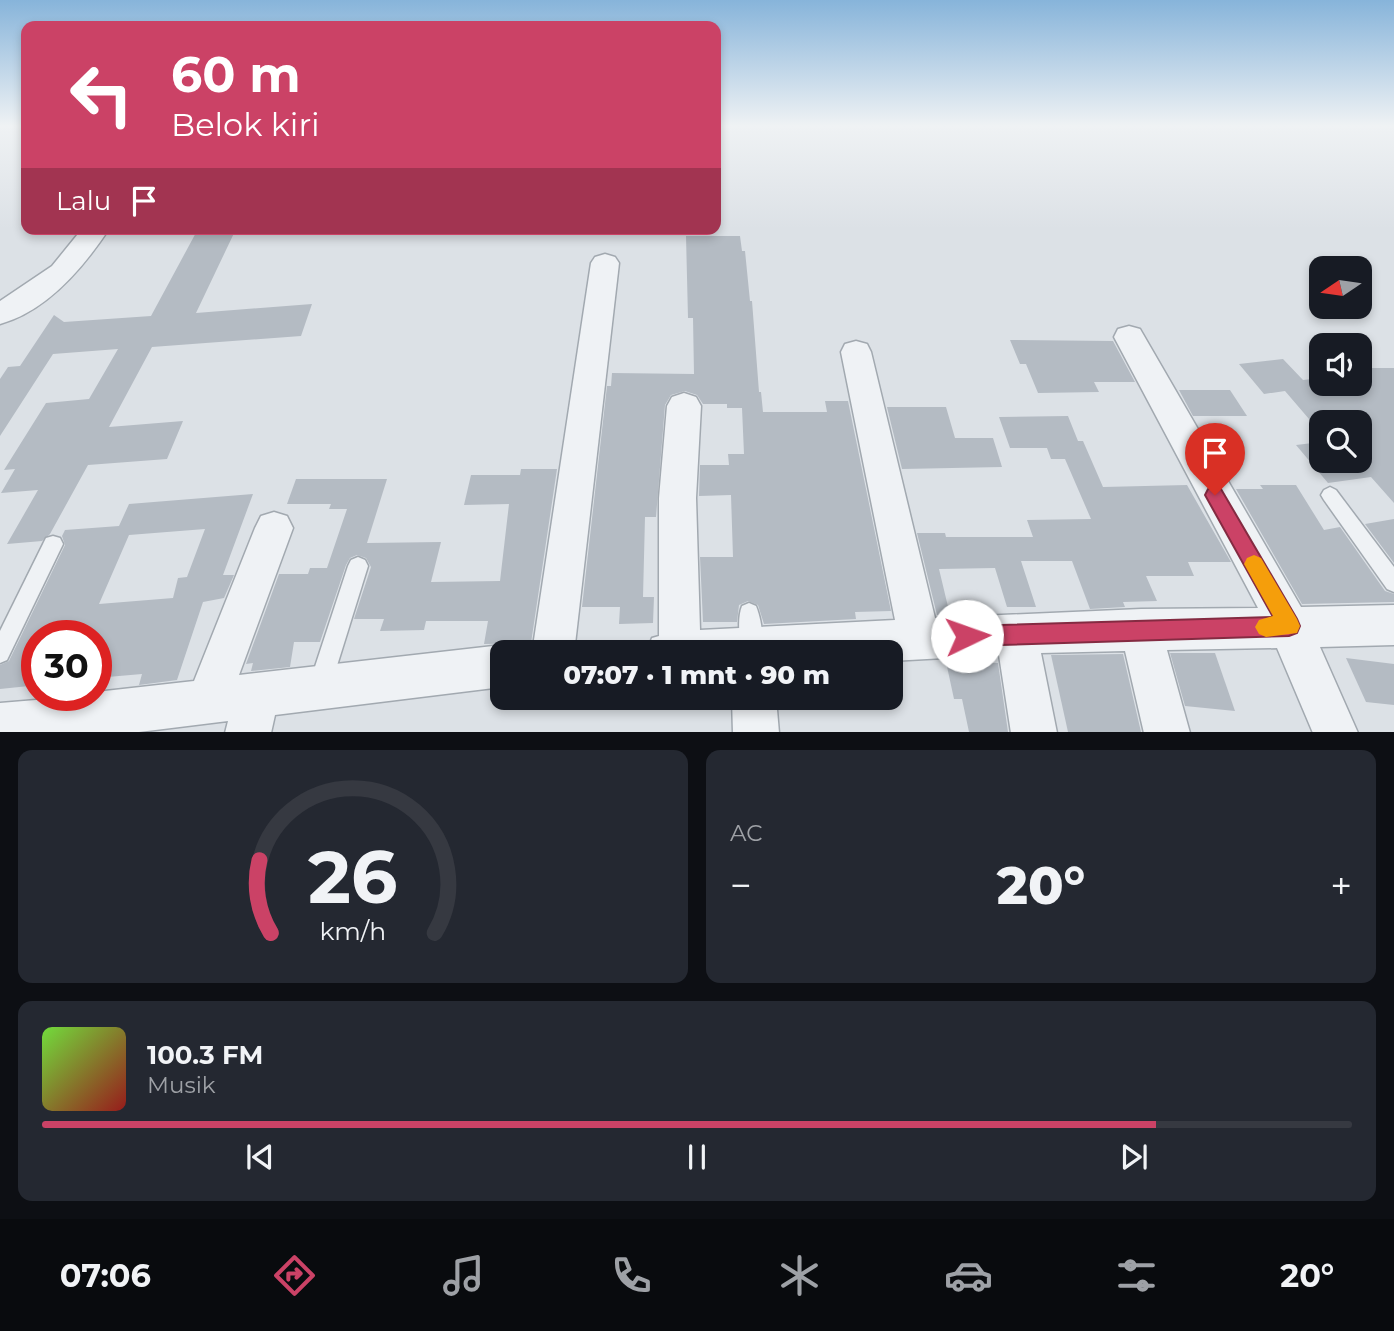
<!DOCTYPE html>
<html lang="id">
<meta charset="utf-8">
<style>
:root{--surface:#171b24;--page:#242831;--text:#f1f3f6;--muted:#9ea1a6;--line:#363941;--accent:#cb4266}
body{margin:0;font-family:Montserrat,sans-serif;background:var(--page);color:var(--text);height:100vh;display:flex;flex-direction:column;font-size:26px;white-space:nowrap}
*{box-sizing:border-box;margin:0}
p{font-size:23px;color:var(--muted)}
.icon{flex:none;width:38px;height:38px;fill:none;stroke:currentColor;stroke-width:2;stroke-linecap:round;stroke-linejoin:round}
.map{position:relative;height:732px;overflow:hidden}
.sheet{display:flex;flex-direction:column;gap:18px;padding:18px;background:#0d0f14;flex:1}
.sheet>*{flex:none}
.guide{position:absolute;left:21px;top:21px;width:700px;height:214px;border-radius:14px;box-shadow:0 4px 10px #0003;background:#cb4266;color:#fff;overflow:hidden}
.needle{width:46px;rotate:257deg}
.buttons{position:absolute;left:1309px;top:256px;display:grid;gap:14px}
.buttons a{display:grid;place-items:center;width:63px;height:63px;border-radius:14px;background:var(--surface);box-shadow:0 4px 10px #0003;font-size:35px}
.speed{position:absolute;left:21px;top:620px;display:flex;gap:14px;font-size:35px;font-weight:700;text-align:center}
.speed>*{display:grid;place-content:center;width:91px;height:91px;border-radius:50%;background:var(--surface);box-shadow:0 4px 10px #0003;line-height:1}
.speed .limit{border:10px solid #d22;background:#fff;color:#111}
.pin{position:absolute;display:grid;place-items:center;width:60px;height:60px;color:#fff;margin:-72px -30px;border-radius:50% 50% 50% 0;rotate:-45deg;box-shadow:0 0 7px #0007}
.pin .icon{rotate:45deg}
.me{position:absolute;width:77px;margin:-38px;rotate:87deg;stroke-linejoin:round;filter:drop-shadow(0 0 5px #0008)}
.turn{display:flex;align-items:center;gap:24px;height:147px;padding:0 35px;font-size:32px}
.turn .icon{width:91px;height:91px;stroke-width:2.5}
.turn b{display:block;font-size:49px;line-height:60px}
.then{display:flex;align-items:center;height:66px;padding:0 35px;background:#0003;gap:14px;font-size:26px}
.big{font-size:52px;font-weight:800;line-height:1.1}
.sheet .widget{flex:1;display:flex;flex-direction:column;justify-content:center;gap:10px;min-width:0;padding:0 24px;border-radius:14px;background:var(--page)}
.sheet .dial{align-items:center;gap:0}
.dial svg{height:182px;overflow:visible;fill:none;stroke:var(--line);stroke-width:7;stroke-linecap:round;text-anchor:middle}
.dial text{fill:var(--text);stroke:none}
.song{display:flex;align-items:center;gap:21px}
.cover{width:84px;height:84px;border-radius:10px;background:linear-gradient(135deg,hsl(100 70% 55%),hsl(0 70% 35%))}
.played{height:7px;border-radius:4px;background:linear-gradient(90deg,var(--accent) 85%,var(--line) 85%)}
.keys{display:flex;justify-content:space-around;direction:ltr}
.heat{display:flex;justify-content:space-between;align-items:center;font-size:38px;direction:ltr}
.sheet .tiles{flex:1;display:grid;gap:18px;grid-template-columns:1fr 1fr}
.widget:last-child{grid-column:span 2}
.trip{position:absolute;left:490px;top:640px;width:413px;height:70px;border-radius:14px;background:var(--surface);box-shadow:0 4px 10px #0003;font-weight:800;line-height:70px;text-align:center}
.menu{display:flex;height:112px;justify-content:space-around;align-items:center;background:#090b0e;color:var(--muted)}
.menu .icon{width:49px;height:49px}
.menu .active{color:var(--accent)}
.menu b{font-size:32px;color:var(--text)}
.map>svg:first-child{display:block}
</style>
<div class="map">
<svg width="1394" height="733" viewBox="0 0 1394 733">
<rect width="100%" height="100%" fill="#dce1e6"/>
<g fill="#b4bbc3" fill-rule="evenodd">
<polygon points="198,229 236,229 196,313 312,304 301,336 152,347 109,427 183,421 167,459 88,465 50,534 42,541 7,544 38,490 1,493 15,469 4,470 46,403 89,399 118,349 53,354 0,436 0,379 8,367 20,366 54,315 64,322 151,316"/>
<polygon points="686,236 740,236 742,251 745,251 750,301 752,301 759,392 761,392 763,412 827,412 825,401 848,401 891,611 855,612 856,619 764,624 758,605 748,601 739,605 737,622 703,622 700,557 733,557 731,495 699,496 700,465 729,465 728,454 744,454 742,408 727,408 727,404 703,404 697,395 685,391 671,395 665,405 656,517 645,517 643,597 654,597 653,623 619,624 620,607 582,607 607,386 611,386 612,373 694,374 693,318 688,318"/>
<polygon points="1010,340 1113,341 1135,382 1094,382 1099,392 1038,393 1026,364 1020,364"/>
<polygon points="1283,359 1303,380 1321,378 1321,383 1360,383 1360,368 1394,368 1394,503 1371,477 1328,483 1296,445 1321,442 1321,460 1360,460 1360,422 1321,422 1321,433 1285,391 1264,394 1239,364"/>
<polygon points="1179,390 1230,390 1247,416 1193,416"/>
<polygon points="887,407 946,407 955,438 993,438 1002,467 902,469"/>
<polygon points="1068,416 1078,441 1083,441 1103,487 1187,485 1231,562 1188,562 1194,576 1146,576 1157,601 1123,602 1125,607 1090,609 1072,561 1021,561 1036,607 1007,607 995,568 939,569 950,615 937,615 917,533 945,533 946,537 1033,537 1027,520 1091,519 1065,459 1051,459 1047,448 1010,448 999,417"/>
<polygon points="521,469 557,469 531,643 484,644 488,621 426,621 424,630 380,631 384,619 354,619 371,567 366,558 357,555 350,558 346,565 320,642 294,642 290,667 251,671 253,663 246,664 279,574 308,574 310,568 327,568 347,509 329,509 331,504 287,504 296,479 387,479 367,543 441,542 431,582 500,581 509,504 464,505 471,475 520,475"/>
<polygon points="1260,485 1296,485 1324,530 1340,527 1385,591 1394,594 1394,602 1302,604 1236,489 1263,489"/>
<path d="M 253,494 L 223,575 L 234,575 L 224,598 L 203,602 L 177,680 L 139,685 L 142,674 L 96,678 L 96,635 L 37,635 L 37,670 L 29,686 L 0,689 L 0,665 L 9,661 L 65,545 L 62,536 L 65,530 L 119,526 L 129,504 ZM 205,529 L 187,577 L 178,578 L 173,598 L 99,604 L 129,535 Z"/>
<polygon points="1394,519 1394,563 1365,524"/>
<polygon points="1170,653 1215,653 1235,711 1185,706"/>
<polygon points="1123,654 1141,732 1068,732 1051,655"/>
<polygon points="1346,658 1394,664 1394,705 1366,702"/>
<polygon points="946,662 998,663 1008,732 969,732 962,699 954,699"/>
</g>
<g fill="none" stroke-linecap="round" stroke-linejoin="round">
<defs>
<g id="lane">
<polygon points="1330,487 1336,490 1394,567 1394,592 1387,589 1324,500 1321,495 1324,490"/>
<polygon points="53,536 60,538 63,544 7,660 0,663 0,631 46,538"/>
<polygon points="358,557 365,560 368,566 331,685 328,693 320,696 312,693 309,685 348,566 351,560"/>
<path d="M 749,603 L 756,606 C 761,618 765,641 760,653 L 744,653 C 739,641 737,618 742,606 Z"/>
</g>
<g id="street">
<path d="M 82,229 L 109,229 C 83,268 47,311 0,324 L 0,301 L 52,266 Z"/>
<polygon points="605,254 615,257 619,263 574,653 532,653 591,263 595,257"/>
<polygon points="1129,326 1140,329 1301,607 1394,605 1394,645 1320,647 1358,733 1313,733 1277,648 1167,650 1190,733 1144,733 1125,651 1041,653 1057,733 1011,733 999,655 891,661 891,653 646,653 652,638 659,636 659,498 667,406 672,397 684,393 696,397 701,406 696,498 700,630 895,620 841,352 845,344 856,341 867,344 871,352 935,618 1141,609 1258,608 1114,337 1118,329"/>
<polygon points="274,512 287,516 293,528 239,675 502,645 518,653 502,653 502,687 275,715 271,733 225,733 228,721 131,733 0,733 0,703 96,695 96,692 194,681 255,528 261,516"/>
<polygon points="732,698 776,698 779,733 733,733"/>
</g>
</defs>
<use href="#lane" stroke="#a2a9b0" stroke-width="3"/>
<use href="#street" stroke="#a2a9b0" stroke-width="3"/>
<use href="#lane" fill="#eff2f5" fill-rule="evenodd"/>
<use href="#street" fill="#eff2f5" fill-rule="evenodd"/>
</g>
<linearGradient id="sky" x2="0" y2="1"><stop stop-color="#87b4da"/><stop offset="0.55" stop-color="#eff2f4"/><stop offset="1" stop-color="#eff2f4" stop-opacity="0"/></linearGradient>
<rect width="1394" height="229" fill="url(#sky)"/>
<polygon fill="#cb4266" stroke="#842b42" stroke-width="2" points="1215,487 1221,489 1297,619 1300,626 1297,633 1289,636 967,646 960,643 957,636 960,629 967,626 1273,617 1205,495 1208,489"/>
<polygon fill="#f59e0b" points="1254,555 1261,558 1297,619 1300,626 1297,633 1266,637 1259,634 1255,627 1259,620 1273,616 1244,564 1247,558"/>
</svg>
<div class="buttons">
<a><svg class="needle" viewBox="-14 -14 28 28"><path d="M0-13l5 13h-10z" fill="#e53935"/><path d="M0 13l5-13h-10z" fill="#9ea1a6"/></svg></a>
<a><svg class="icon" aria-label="sound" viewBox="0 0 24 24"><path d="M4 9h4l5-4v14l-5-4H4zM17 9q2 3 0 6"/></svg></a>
<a><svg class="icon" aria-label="search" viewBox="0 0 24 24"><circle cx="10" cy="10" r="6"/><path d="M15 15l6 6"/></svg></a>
</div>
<div class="speed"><div class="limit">30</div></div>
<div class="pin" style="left:1215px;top:495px;background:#d93025"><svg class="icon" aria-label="arrive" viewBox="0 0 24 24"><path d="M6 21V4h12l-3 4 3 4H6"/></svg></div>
<svg class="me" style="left:967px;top:636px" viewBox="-20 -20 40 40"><circle r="19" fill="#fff"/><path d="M0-13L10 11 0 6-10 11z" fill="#cb4266"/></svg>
<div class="trip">07:07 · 1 mnt · 90 m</div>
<div class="guide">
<div class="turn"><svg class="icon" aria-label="left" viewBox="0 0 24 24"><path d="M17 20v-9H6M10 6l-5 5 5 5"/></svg><div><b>60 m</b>Belok kiri</div></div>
<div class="then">Lalu<svg class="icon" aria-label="arrive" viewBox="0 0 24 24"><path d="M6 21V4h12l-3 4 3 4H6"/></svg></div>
</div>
</div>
<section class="sheet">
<div class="tiles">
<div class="widget dial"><svg viewBox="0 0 100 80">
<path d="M14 69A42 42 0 1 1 86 69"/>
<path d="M14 69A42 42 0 0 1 9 37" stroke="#cb4266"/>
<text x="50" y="56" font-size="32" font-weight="700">26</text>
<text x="50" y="72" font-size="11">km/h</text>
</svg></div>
<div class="widget"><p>AC</p>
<div class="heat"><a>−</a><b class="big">20°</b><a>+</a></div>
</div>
<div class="widget">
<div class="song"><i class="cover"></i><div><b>100.3 FM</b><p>Musik</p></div></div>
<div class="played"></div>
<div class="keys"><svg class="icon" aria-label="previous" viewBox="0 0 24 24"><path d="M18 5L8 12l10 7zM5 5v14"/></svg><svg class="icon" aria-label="pause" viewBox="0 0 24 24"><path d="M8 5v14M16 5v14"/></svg><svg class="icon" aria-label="next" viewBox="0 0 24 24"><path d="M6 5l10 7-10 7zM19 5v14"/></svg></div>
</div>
</div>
</section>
<nav class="menu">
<b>07:06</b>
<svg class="icon active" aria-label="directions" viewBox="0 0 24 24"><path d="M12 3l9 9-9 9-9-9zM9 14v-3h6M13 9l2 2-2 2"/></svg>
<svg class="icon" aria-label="music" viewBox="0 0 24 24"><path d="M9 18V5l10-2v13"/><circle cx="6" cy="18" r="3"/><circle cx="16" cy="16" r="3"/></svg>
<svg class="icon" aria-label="phone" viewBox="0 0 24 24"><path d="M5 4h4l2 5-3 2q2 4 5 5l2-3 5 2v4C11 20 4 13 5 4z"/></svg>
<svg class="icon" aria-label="climate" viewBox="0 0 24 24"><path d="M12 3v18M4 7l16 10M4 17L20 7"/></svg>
<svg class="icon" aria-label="car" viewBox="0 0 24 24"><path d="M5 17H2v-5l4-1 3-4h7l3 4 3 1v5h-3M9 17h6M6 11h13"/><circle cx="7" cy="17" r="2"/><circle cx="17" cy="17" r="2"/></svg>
<svg class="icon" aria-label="filters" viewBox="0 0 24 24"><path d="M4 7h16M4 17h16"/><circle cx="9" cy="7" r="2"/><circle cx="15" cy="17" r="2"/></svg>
<b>20°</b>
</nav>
